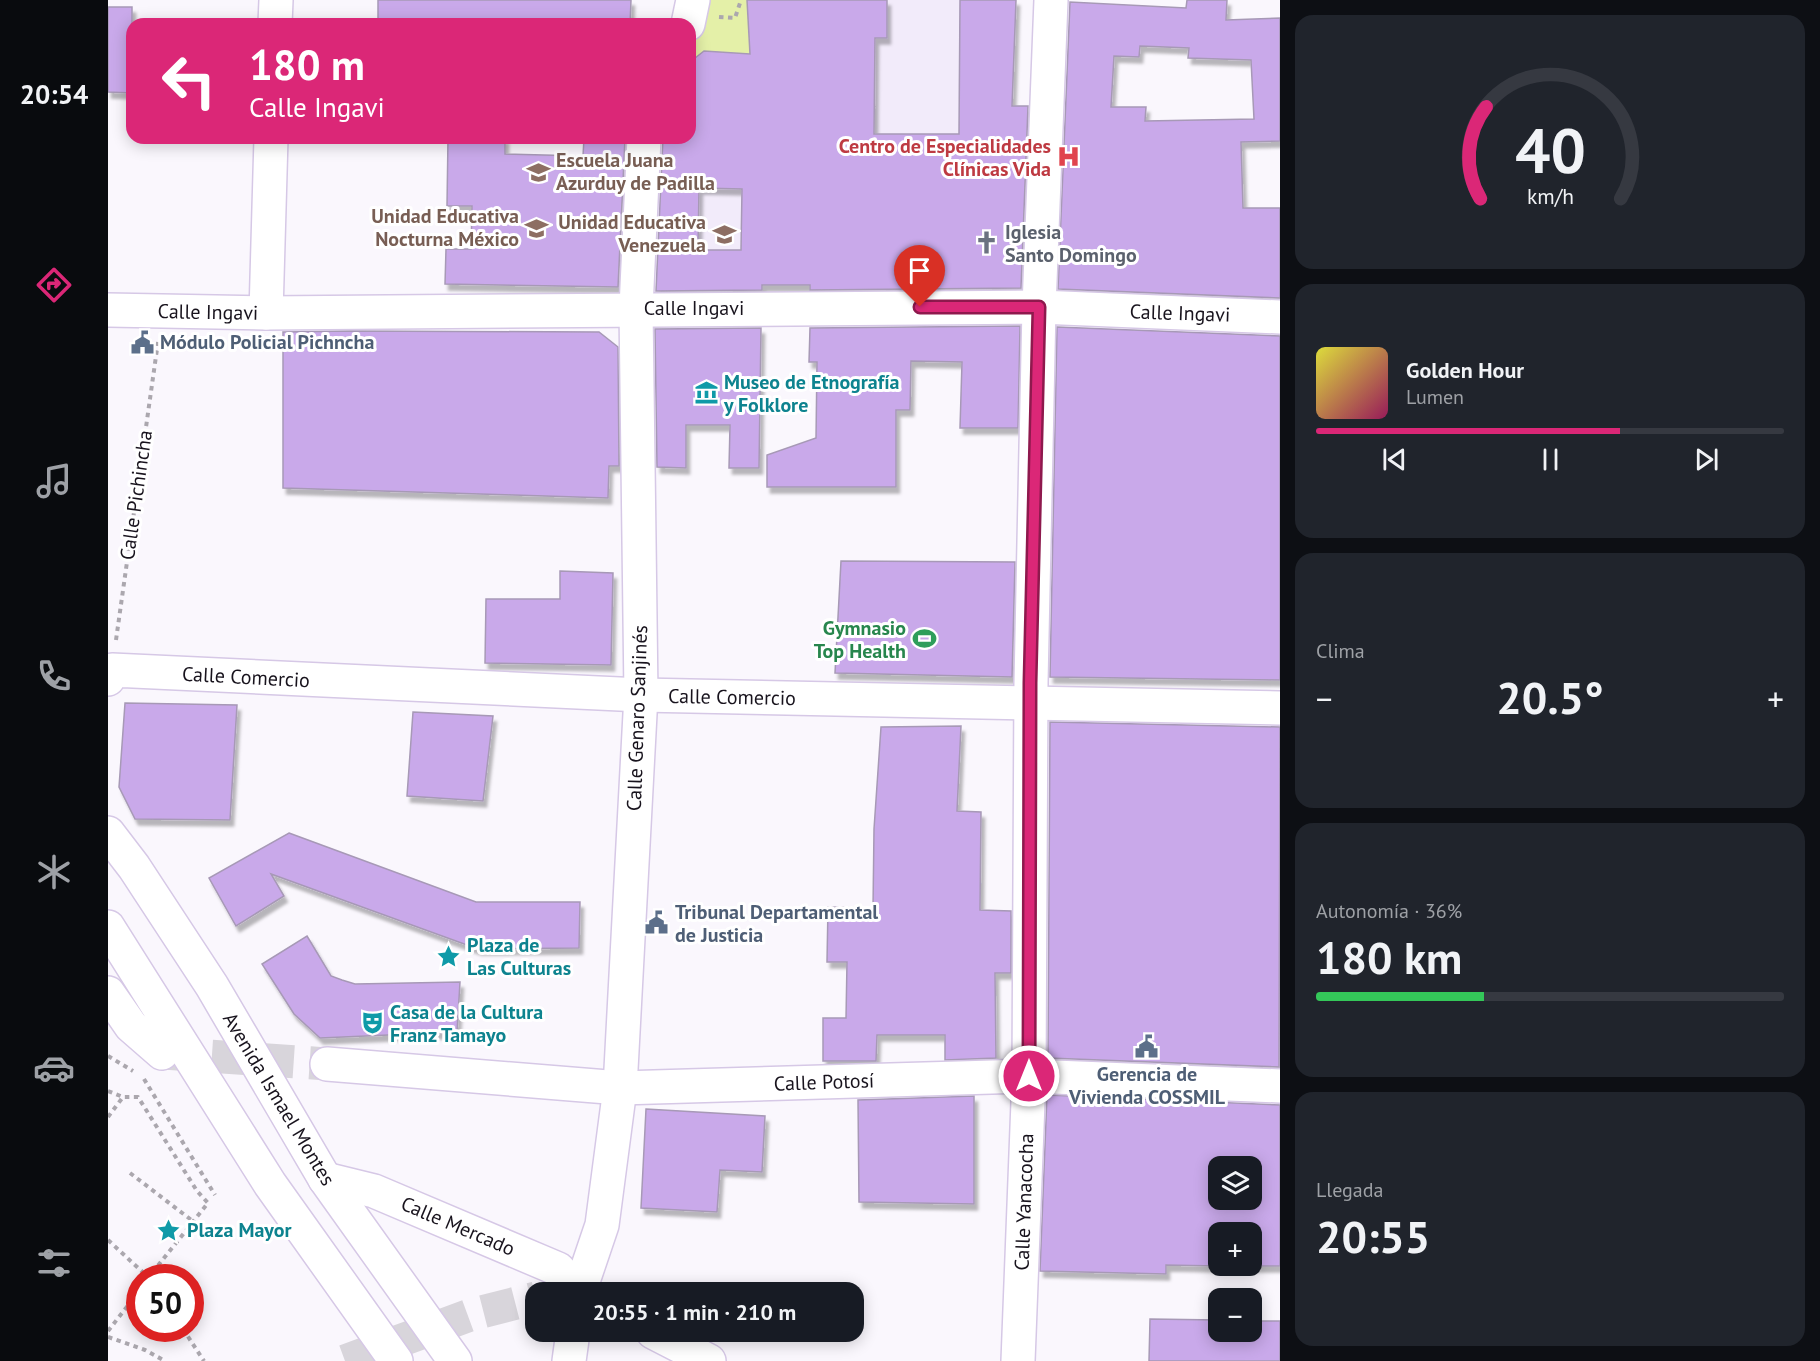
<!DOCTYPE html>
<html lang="es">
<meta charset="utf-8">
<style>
:root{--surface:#171b24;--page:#20242c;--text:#f1f3f6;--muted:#9ea1a6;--line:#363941;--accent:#db2777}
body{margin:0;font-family:"PT Sans",sans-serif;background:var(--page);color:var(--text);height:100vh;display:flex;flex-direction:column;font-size:22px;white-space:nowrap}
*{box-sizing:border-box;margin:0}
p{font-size:20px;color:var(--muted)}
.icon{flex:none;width:33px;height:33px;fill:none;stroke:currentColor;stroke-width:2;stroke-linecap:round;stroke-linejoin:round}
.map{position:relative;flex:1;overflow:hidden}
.sheet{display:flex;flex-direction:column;gap:15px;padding:15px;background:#0d0f14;width:540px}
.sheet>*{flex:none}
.top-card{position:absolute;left:18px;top:18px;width:570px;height:126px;border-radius:18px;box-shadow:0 3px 15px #0003;background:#db2777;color:#fff;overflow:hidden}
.controls{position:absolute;left:1100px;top:1156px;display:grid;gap:12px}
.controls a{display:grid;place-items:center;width:54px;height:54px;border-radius:12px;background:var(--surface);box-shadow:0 3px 15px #0003;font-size:30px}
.speed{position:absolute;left:18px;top:1264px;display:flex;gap:12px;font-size:30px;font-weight:700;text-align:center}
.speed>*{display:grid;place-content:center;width:78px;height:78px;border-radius:50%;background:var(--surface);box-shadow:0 3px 15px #0003;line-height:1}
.speed .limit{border:9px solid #d22;background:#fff;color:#111}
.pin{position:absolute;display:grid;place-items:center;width:51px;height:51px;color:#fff;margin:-62px -26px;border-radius:50% 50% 50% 0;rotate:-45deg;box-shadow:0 0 6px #0007}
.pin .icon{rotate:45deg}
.me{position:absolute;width:66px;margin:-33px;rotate:0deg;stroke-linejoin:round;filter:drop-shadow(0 0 4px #0008)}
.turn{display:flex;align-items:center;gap:21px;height:126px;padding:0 24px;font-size:27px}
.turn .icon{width:78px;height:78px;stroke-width:2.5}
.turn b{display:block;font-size:42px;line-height:51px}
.big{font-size:45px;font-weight:800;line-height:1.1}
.sheet .widget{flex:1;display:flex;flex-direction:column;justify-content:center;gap:9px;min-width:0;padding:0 21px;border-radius:18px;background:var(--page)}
.sheet .dial{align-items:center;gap:0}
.dial svg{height:156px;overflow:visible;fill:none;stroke:var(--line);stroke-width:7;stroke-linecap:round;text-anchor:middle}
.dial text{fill:var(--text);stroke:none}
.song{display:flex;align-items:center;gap:18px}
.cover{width:72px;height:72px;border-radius:9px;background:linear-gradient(135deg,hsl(60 70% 55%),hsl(330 70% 35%))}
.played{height:6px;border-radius:3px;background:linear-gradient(90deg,var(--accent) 65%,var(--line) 65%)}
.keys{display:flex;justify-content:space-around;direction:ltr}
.heat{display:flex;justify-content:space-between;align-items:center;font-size:33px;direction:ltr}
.charge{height:9px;border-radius:4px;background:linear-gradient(90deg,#34c759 36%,var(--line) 0)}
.trip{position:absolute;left:417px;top:1282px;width:339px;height:60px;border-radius:18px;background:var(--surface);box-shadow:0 3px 15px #0003;font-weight:800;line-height:60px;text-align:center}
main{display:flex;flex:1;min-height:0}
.tab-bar{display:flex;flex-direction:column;width:108px;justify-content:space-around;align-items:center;background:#090b0e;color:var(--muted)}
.tab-bar .icon{width:42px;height:42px}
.tab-bar .current{color:var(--accent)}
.tab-bar b{font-size:27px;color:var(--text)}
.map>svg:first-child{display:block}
</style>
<main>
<nav class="tab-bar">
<b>20:54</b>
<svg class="icon current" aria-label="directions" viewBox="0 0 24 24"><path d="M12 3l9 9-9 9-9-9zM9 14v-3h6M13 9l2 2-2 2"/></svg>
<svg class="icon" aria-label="music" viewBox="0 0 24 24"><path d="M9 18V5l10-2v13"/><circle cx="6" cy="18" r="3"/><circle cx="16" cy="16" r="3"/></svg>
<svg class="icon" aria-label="phone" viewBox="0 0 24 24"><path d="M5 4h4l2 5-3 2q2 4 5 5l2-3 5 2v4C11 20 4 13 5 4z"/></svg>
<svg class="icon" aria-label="climate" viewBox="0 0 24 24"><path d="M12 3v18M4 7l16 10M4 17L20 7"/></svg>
<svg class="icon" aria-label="car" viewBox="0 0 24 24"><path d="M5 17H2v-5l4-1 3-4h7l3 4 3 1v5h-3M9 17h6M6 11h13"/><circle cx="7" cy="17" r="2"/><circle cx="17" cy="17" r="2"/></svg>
<svg class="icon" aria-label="filters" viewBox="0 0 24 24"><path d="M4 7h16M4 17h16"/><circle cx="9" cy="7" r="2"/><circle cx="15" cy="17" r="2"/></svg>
</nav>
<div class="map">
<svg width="1172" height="1361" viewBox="0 0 1172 1361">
<defs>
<filter id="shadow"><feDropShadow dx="3.5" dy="6" stdDeviation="1.5" flood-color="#0004"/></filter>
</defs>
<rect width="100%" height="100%" fill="#faf7fd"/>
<polygon fill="#f2ebfa" points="757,0 908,0 901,180 681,285 548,285 550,148 553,138 582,138 582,62 596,51 724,55"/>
<path fill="#e4f0a8" d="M 596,0 L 639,0 L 642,54 L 596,51 L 582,62 C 582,40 596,23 596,0 Z"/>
<g fill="#c9a9ea" stroke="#a799b6" stroke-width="1.5" fill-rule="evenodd" filter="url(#shadow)">
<polygon points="270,0 523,0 522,24 270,24"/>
<path d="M 639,0 L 779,0 L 779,38 L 767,38 L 766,134 L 851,134 L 852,0 L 908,0 L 904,106 L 920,106 L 913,288 L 702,290 L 702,285 L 654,285 L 654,290 L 548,291 L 555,138 L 582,138 L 582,62 L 596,51 L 642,54 ZM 591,188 L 634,189 L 633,250 L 590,250 Z"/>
<path d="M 1079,0 L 1119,0 L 1118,20 L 1172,18 L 1172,141 L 1133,142 L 1135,208 L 1172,208 L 1172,298 L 950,289 L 962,2 L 1078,8 ZM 1032,46 L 1081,48 L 1080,58 L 1143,60 L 1146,119 L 1037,121 L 1038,107 L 1003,107 L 1006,56 L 1031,57 Z"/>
<polygon points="0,7 24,7 24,93 0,92"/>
<polygon points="340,138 397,138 397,154 475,156 476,138 517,138 510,287 337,284 338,249 363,249 364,206 339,206"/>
<polygon points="912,326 910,428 852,428 854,362 803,361 802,410 788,410 788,487 659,487 659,455 708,438 709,362 701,362 702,328"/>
<polygon points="949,327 1172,336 1172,680 942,677"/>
<polygon points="653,328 651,468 621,468 622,425 578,425 578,468 549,467 547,329"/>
<polygon points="241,331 491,332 510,347 511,466 501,466 500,498 175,488 175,332"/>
<polygon points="733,561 907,562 904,677 727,673"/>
<polygon points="452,571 505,573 503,665 377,663 378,599 452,599"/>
<polygon points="17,703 129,705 122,820 27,819 11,787"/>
<polygon points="305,712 385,716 375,801 299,796"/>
<polygon points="942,722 1172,727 1171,1067 940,1058"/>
<polygon points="853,726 849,811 873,812 872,910 903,911 903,973 887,973 888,1058 837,1060 837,1035 769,1035 768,1061 715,1061 715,1018 738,1018 739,962 719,962 720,907 765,908 766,829 773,727"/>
<polygon points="181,833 368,902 472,902 471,948 370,949 163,874 176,896 128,926 101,878"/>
<polygon points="199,936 223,976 234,980 247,984 352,982 349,1032 212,1038 186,1014 154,964"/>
<path d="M 939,1095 L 1172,1105 L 1172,1266 L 1143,1266 L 1143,1233 L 1110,1233 L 1110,1266 L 1058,1265 L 1058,1274 L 932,1271 ZM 1110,1167 L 1143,1167 L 1143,1200 L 1110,1200 Z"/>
<polygon points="866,1096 866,1204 751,1202 750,1100"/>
<polygon points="538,1109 657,1116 654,1172 612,1170 609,1212 533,1208"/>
<polygon points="1042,1319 1110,1320 1110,1332 1143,1332 1143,1321 1172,1321 1172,1361 1041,1361"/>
</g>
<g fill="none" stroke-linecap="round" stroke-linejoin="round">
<g stroke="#d8d5db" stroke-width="33" stroke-dasharray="33 16" stroke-linecap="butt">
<polyline points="55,1053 219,1064"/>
<polyline points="237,1361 362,1315 428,1298"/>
</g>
<defs>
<g id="minor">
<polyline points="167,24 168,0"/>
<polyline points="580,24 585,0"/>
<polyline points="0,310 158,313 931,307 1172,317"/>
<polyline points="158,313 163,138"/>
<polyline points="0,679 4,670 533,695 1172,708"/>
<polyline points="0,993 23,1026 54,1053"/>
<polyline points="219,1064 512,1088 921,1076 1172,1086"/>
<polyline points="217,1179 266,1191 450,1269 472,1293"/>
<polyline points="471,1293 494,1225 512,1088 533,695 528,308 536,138"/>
<polyline points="545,1332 601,1361"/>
<polyline points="461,1361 465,1332"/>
</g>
<g id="major">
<polyline points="0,833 26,867 104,986 217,1179 347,1361"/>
<polyline points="0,927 162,1184 288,1361"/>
<polyline points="910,1361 921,1076 923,683 931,307 943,0"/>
</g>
</defs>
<use href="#minor" stroke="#d6c8e6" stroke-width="36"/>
<use href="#major" stroke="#d6c8e6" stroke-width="36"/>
<g stroke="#aba7ae" stroke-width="4" stroke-dasharray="4.5 4.5" stroke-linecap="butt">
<polyline points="611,17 627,18 633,0"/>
<polyline points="8,640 50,342"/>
<polyline points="0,1056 25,1071"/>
<polyline points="36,1079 107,1195"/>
<polyline points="0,1091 15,1097 30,1097 89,1191 100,1203 40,1278"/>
<polyline points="0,1117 15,1097"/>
<polyline points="22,1173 86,1222"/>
<polyline points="0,1240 41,1278"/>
<polyline points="75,1329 96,1361"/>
<polyline points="0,1331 32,1290"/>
<polyline points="0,1337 37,1350 57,1361"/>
</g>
<use href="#minor" stroke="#fff" stroke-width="33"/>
<use href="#major" stroke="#fff" stroke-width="33"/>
</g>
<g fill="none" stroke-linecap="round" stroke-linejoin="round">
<defs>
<polyline id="route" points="812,307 931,307 922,683 921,1076"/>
</defs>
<use href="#route" stroke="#8e194d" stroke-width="15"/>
<use href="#route" stroke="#db2777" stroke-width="10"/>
</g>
<defs>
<symbol id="hospital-bare" viewBox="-9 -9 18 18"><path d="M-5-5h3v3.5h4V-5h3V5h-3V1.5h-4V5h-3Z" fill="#e0444e" stroke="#fff" stroke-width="2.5" paint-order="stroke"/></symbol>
<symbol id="school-bare" viewBox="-9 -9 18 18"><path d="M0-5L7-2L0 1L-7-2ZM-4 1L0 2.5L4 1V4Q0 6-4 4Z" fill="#8d6e63" stroke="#fff" stroke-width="2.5" paint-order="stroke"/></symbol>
<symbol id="church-bare" viewBox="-9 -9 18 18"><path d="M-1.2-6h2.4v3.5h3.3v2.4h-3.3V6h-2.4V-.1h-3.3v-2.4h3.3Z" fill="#6b7280" stroke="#fff" stroke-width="2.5" paint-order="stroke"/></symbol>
<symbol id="civic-bare" viewBox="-9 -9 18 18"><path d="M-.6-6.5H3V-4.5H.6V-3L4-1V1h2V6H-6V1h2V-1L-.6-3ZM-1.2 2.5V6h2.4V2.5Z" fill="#5c6f8a" stroke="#fff" stroke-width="2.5" paint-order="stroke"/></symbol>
<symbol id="museum-bare" viewBox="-9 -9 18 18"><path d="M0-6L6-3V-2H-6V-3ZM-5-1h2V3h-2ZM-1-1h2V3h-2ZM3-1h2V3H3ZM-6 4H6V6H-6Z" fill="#0f9aa8" stroke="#fff" stroke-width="2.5" paint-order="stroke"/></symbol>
<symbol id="stadium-bare" viewBox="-9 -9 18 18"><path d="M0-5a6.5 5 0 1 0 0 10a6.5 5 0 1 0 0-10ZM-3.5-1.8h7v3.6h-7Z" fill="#2e9e5b" stroke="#fff" stroke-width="2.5" paint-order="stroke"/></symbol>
<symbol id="sight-bare" viewBox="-9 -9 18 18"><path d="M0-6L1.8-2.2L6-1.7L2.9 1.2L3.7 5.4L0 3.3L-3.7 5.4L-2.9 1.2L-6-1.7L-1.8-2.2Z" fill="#0f9aa8" stroke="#fff" stroke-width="2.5" paint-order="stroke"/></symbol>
<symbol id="theatre-bare" viewBox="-9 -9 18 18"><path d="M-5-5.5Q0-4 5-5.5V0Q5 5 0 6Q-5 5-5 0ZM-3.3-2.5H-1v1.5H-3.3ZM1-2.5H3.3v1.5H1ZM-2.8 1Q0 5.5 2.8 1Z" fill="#0f9aa8" stroke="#fff" stroke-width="2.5" paint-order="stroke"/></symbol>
</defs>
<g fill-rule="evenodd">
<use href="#hospital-bare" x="944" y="140" width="33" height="33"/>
<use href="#school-bare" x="414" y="156" width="33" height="33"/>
<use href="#school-bare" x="412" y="212" width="33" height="33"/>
<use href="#school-bare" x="600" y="218" width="33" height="33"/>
<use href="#church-bare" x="862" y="226" width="33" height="33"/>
<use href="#civic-bare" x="18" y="326" width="33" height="33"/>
<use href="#museum-bare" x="582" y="376" width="33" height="33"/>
<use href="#stadium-bare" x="800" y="622" width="33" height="33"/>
<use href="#civic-bare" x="532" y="906" width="33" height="33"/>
<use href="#sight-bare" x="324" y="940" width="33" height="33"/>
<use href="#theatre-bare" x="248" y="1006" width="33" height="33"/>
<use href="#civic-bare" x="1022" y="1030" width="33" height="33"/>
<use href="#sight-bare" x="44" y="1214" width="33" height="33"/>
</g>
<g text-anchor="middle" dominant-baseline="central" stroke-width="6" stroke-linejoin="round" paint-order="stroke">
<g font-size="20" font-weight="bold" fill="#be3a42" stroke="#fff" text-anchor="end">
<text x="943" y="146">Centro de Especialidades<tspan x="943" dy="23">Clínicas Vida</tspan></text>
</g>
<g font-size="20" font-weight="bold" fill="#785e54" stroke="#fff" text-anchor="end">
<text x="448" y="160" text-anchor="start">Escuela Juana<tspan x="448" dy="23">Azurduy de Padilla</tspan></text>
<text x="411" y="216">Unidad Educativa<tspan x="411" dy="23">Nocturna México</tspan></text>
<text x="598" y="222">Unidad Educativa<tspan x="598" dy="23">Venezuela</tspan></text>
</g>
<g font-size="20" font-weight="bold" fill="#5b616d" stroke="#fff" text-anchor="start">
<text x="897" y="232">Iglesia<tspan x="897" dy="23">Santo Domingo</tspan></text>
</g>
<g font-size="20" fill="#18131d" stroke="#fff">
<text x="586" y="308">Calle Ingavi</text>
<text transform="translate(100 312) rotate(1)">Calle Ingavi</text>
<text transform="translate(1072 313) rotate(2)">Calle Ingavi</text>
<text transform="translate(28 495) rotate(-82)">Calle Pichincha</text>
<text transform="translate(138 677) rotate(3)">Calle Comercio</text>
<text transform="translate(624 697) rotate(1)">Calle Comercio</text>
<text transform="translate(529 718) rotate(-88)">Calle Genaro Sanjinés</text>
<text transform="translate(716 1082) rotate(-2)">Calle Potosí</text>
<text transform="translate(171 1099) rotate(59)">Avenida Ismael Montes</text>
<text transform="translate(916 1202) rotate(-88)">Calle Yanacocha</text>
<text transform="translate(350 1226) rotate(23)">Calle Mercado</text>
</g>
<g font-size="20" font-weight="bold" fill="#4e5e75" stroke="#fff" text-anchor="start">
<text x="52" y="342">Módulo Policial Pichncha</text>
<text x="567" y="912">Tribunal Departamental<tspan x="567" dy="23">de Justicia</tspan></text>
<text x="1039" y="1074" text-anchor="middle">Gerencia de<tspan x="1039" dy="23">Vivienda COSSMIL</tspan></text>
</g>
<g font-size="20" font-weight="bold" fill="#0d838f" stroke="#fff" text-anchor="start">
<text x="616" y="382">Museo de Etnografía<tspan x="616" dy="23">y Folklore</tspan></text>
<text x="359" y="945">Plaza de<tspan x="359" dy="23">Las Culturas</tspan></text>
<text x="282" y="1012">Casa de la Cultura<tspan x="282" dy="23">Franz Tamayo</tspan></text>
<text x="79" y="1230">Plaza Mayor</text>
</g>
<g font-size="20" font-weight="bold" fill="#27864d" stroke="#fff" text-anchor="end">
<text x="798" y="628">Gymnasio<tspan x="798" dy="23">Top Health</tspan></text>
</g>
</g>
</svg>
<div class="controls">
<a><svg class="icon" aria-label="layers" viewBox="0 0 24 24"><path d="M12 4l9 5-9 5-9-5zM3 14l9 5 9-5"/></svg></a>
<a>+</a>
<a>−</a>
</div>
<div class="speed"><div class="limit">50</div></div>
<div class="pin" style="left:812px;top:307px;background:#d93025"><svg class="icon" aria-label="arrive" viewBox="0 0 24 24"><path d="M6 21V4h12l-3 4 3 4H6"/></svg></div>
<svg class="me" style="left:921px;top:1076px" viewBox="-20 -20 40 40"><circle r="17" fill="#db2777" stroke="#fff" stroke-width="3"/><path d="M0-11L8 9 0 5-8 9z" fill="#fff"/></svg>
<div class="trip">20:55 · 1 min · 210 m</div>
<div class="top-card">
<div class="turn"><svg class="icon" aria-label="left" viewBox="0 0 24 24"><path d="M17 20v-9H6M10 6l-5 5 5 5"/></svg><div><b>180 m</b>Calle Ingavi</div></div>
</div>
</div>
<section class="sheet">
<div class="widget dial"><svg viewBox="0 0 100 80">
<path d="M14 69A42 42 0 1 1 86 69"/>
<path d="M14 69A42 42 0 0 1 17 22" stroke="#db2777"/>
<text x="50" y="56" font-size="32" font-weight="700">40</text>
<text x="50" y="72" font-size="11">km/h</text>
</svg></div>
<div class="widget">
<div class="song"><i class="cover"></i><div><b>Golden Hour</b><p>Lumen</p></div></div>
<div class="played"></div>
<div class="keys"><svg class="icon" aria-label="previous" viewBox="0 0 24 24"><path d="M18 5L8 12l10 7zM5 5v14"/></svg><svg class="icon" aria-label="pause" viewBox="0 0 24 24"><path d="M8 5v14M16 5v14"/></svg><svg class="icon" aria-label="next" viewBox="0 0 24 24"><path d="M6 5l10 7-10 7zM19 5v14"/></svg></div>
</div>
<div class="widget"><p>Clima</p>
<div class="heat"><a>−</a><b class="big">20.5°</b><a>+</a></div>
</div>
<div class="widget"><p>Autonomía · 36%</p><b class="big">180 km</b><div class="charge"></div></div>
<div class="widget"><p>Llegada</p><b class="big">20:55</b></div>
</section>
</main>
